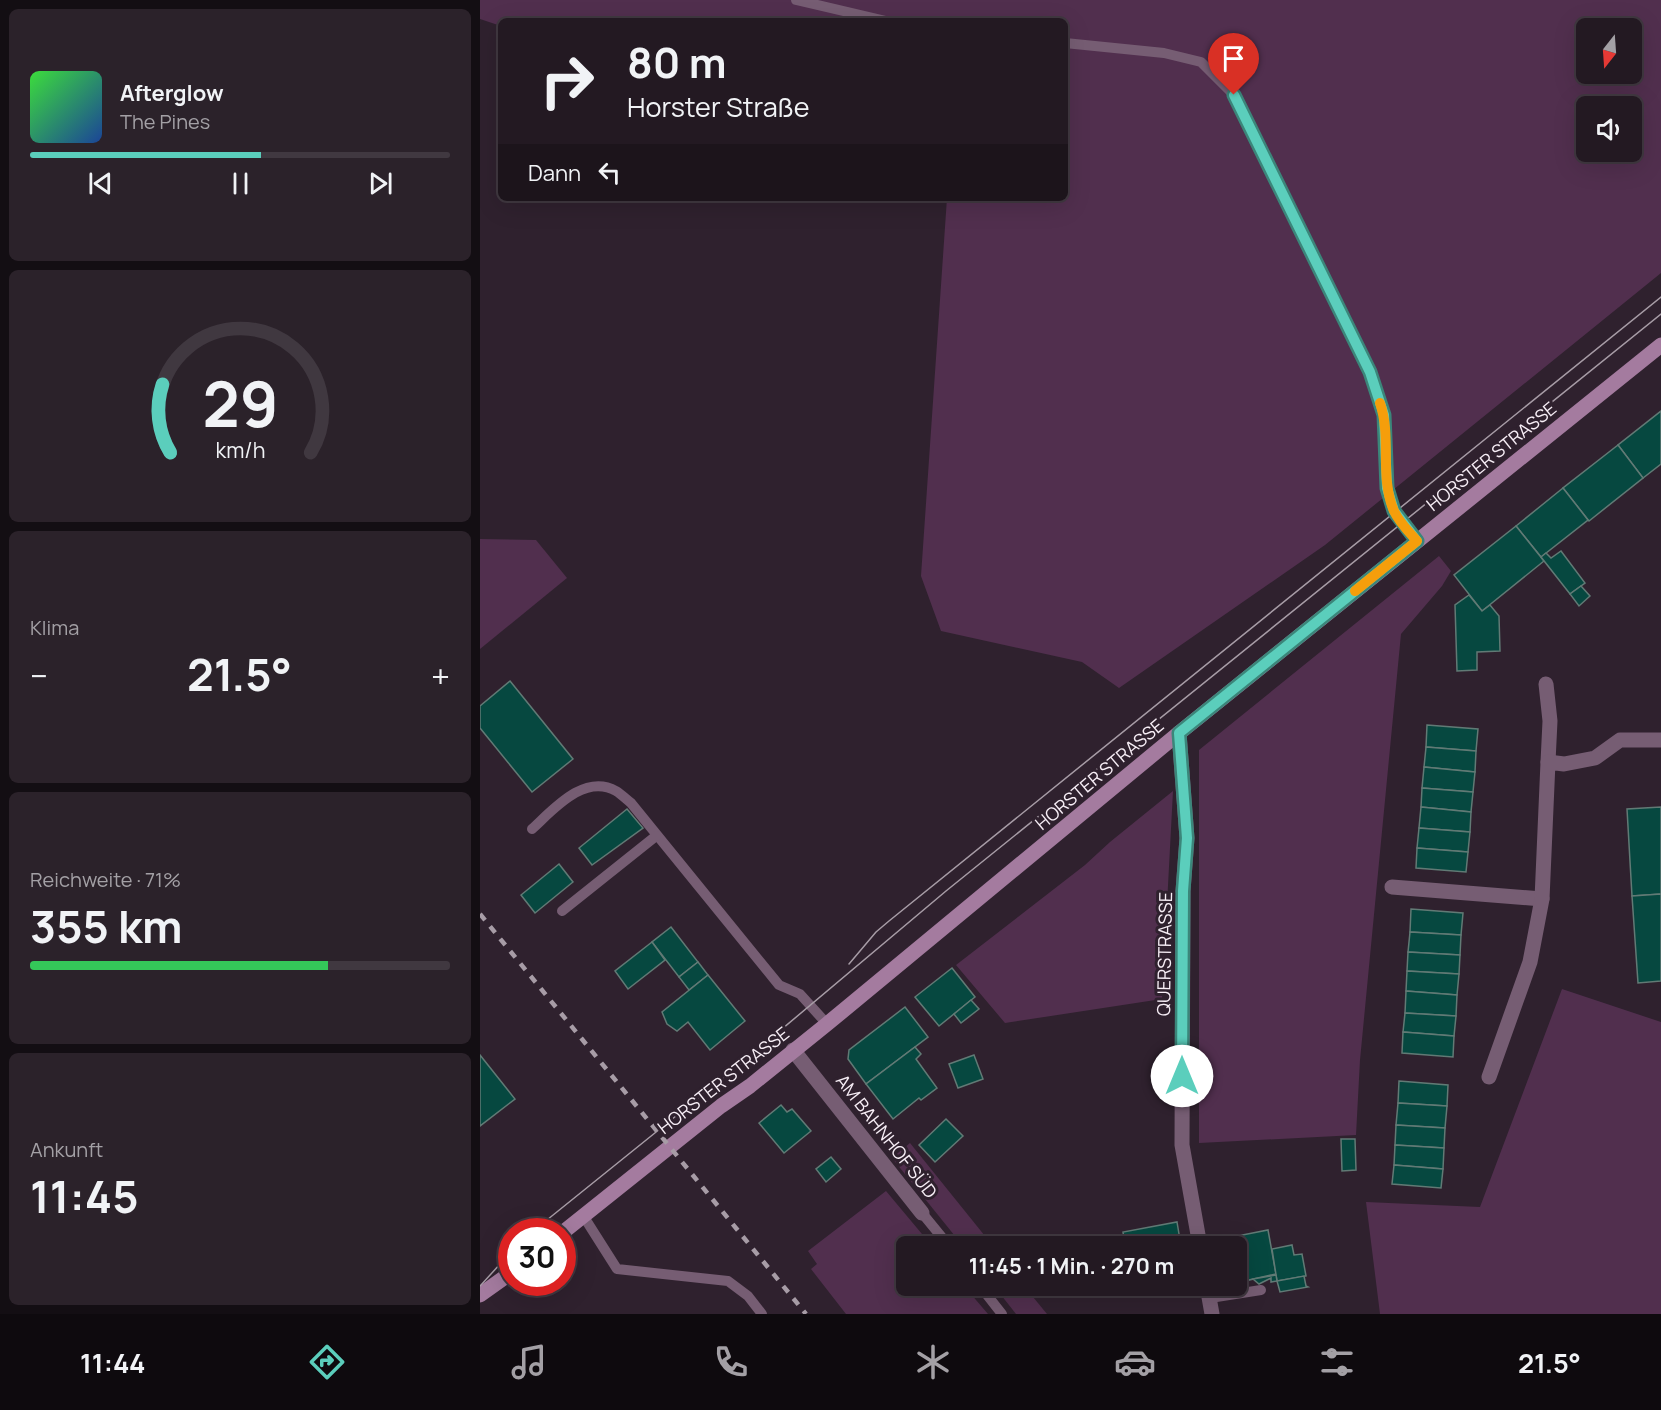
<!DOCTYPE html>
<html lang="de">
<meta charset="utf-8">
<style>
:root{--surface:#231922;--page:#2b222a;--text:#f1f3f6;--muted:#a3a0a5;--line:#403840;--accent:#5bcebc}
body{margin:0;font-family:Manrope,sans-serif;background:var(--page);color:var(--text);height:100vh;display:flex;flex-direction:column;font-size:22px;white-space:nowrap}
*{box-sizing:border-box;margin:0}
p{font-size:20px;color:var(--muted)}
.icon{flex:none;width:33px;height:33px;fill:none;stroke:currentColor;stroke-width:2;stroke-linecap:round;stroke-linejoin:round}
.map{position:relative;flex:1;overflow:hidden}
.side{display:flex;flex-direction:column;gap:9px;padding:9px;background:#130e13;width:480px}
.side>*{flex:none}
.top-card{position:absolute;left:18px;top:18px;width:570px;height:183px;border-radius:9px;box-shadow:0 6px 24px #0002,0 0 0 2px var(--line);background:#231922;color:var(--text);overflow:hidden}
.needle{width:39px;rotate:197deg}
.controls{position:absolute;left:1096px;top:18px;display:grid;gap:12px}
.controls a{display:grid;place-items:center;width:66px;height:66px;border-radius:9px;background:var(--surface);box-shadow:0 6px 24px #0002,0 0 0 2px var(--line);font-size:30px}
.speed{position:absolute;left:18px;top:1218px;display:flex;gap:12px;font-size:30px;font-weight:700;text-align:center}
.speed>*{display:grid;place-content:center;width:78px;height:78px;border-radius:50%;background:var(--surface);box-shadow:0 6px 24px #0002,0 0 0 2px var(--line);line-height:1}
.speed .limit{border:9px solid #d22;background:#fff;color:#111}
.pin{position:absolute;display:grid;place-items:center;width:51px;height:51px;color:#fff;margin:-62px -26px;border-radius:50% 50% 50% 0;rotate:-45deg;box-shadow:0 0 6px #0007}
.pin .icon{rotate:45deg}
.me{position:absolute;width:66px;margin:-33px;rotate:0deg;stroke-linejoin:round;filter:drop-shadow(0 0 4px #0008)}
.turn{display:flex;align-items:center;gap:21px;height:126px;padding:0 30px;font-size:27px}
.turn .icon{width:78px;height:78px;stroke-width:2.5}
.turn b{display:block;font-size:42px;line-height:51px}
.then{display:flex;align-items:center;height:57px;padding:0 30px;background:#0003;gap:12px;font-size:22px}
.big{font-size:45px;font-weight:700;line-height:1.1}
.side .widget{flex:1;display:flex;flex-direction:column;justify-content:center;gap:9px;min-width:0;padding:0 21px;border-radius:9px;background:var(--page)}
.side .dial{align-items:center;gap:0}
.dial svg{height:156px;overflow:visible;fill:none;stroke:var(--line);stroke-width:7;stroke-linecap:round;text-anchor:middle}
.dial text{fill:var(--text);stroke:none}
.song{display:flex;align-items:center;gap:18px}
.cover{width:72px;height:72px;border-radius:9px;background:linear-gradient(135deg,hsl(120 70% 55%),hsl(220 70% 35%))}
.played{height:6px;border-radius:3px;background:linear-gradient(90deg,var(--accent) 55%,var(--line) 55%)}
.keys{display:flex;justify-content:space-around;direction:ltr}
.heat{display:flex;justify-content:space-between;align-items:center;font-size:33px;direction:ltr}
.charge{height:9px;border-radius:4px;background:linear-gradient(90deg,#34c759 71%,var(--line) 0)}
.trip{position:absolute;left:416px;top:1236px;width:351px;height:60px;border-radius:9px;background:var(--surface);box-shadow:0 6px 24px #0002,0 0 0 2px var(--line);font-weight:700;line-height:60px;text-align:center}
.dock{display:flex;height:96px;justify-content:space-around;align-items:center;background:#0e0a0e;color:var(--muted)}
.dock .icon{width:42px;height:42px}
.dock .selected{color:var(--accent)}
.dock b{font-size:27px;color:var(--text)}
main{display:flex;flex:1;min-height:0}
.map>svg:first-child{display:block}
</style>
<main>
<section class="side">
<div class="widget">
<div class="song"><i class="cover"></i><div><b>Afterglow</b><p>The Pines</p></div></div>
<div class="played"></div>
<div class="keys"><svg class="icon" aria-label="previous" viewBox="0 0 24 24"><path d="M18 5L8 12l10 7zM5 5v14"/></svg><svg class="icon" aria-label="pause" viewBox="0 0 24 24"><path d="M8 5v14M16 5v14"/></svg><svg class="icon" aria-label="next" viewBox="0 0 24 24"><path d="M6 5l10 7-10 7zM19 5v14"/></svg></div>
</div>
<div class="widget dial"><svg viewBox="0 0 100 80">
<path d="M14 69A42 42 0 1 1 86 69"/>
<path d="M14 69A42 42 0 0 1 10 34" stroke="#5bcebc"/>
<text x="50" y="56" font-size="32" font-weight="700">29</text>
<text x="50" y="72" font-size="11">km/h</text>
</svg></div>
<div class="widget"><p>Klima</p>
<div class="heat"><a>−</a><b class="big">21.5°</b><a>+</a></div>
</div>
<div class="widget"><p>Reichweite · 71%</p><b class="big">355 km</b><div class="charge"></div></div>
<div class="widget"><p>Ankunft</p><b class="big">11:45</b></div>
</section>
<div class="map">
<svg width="1181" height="1314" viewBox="0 0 1181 1314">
<rect width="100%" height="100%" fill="#2f212e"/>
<g fill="#512f4e" fill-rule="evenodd">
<path d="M 0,0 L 1181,0 L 1181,273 L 845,545 L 639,688 L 602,662 L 461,631 L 441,576 L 467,198 L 585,198 L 585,21 L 21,21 L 21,26 L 0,19 ZM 1107,28 L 1152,28 L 1152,74 L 1107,74 ZM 1107,106 L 1152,106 L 1152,152 L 1107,152 Z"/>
<polygon points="0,539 56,540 87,578 0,649"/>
<polygon points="959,556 971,571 962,586 921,634 880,1060 876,1135 719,1143 719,750"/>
<polygon points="693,791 682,999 525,1023 476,965 605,865 630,842"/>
<polygon points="1082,989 1181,1022 1181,1314 900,1314 886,1202 1000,1207"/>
<polygon points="430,1143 513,1246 483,1246 412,1158"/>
<polygon points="406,1191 452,1246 426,1246 426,1286 484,1286 508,1314 366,1314 331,1269 337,1264 328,1251"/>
<polygon points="514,1286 544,1286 567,1314 536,1314"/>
</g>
<g fill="#064840" stroke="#617a75" stroke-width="1.5">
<polygon points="1181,411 1181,464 1163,478 1138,445"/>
<polygon points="1138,445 1163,478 1109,521 1083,488"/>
<polygon points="1083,488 1108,520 1061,557 1036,526"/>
<polygon points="1036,526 1064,561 1002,611 974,575"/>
<polygon points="1081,551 1105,583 1090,594 1061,557 1066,553 1071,558"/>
<polygon points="1101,586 1110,596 1099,606 1090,594"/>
<polygon points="989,595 1002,611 1010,605 1019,616 1020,651 997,652 997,670 977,671 975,605"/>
<polygon points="30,681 93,759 52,792 0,728 0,706"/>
<polygon points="947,725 998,729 996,751 946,747"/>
<polygon points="946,747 996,751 995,772 944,767"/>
<polygon points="944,767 995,772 993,792 942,788"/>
<polygon points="942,788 993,792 991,812 941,807"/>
<polygon points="941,807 991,812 990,832 939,828"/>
<polygon points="1181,807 1181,894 1152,896 1147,809"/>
<polygon points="147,809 163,828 112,865 99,848"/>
<polygon points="939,828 990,832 988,852 937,848"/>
<polygon points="937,848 988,852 986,872 936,868"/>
<polygon points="79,864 93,882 55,913 41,895"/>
<polygon points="1181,894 1181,981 1158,983 1152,896"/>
<polygon points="931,909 983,913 981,935 930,932"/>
<polygon points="191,927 218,962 199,977 172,942"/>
<polygon points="930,932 981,935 980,955 928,952"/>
<polygon points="172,942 185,960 148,989 135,971"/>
<polygon points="928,952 980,955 979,974 927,971"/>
<polygon points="218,962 228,975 209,990 199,977"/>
<polygon points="472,968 495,997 459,1026 435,997"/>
<polygon points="927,971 979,974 977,995 926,991"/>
<polygon points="228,975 265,1021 230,1050 208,1022 197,1031 187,1024 182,1012"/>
<polygon points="926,991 977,995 976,1016 925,1013"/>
<polygon points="491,1000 499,1009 481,1023 474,1014"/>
<polygon points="425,1007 448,1037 386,1084 368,1059 369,1050"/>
<polygon points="925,1013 976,1016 974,1036 923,1032"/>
<polygon points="923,1032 974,1036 973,1057 922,1053"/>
<polygon points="435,1047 441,1054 436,1059 457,1088 441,1100 439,1098 413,1119 386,1084"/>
<polygon points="0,1055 35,1099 0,1126"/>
<polygon points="494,1055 503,1079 478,1088 469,1064"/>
<polygon points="919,1081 968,1085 967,1106 918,1103"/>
<polygon points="918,1103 967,1106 965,1128 916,1125"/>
<polygon points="301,1105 307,1112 312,1109 331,1131 304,1153 279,1123"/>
<polygon points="466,1119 483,1136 455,1162 439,1145"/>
<polygon points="916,1125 965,1128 964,1148 915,1145"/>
<polygon points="861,1139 875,1139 876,1170 862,1171"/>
<polygon points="915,1145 964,1148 963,1169 914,1165"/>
<polygon points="351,1157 361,1169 346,1182 336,1169"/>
<polygon points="914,1165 963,1169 961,1188 912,1184"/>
<polygon points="697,1222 701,1246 645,1246 643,1232"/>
<polygon points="788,1230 796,1274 760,1282 756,1261 756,1246 753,1246 752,1237"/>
<polygon points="812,1245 814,1255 822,1254 826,1276 797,1281 792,1249"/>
<polygon points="796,1275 797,1281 791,1282 791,1278 779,1284 773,1279"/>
<polygon points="824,1276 826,1286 828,1287 800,1292 797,1281"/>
</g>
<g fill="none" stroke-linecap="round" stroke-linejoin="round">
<g stroke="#765d73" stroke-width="10">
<polyline points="316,0 406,21"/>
<polyline points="585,43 684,53 721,62 754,95 889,372 904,415 907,487 914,511 922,523 937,541"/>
<path d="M 52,829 C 73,810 104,773 136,791 C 141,794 146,799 151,803 L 299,985 L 320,994 L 347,1024"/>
<polyline points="82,911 176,836"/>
<polyline points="442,1213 469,1246"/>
<polyline points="104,1217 137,1269 248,1281 268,1296 282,1314"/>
<polyline points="500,1286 522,1314"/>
<polyline points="730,1298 781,1290"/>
</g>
<g stroke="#765d73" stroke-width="15">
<polyline points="1066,684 1070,721 1068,762"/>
<polyline points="699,733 707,838 703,891 702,1145 720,1246"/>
<polyline points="912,887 1062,899"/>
<polyline points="313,1050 442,1213"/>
<polyline points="1009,1077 1050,962 1062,899 1068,762 1084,764 1115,758 1140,740 1181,740"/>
<polyline points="727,1286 732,1314"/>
</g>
<g stroke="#a47b9f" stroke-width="15">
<polyline points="82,1233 241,1106 270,1086 347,1024 699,733 1181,345"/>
<polyline points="0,1295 32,1272"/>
</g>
<g stroke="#a79ca6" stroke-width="1.5">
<polyline points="369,964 396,932 409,921 1181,297"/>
<polyline points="52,1232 258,1066 466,891 1181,314"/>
<polyline points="0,1286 32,1251"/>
</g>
<polyline stroke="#a79ca6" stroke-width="4.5" stroke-dasharray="8 8" stroke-linecap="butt" points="0,914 326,1314"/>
</g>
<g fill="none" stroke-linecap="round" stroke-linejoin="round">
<defs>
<polyline id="route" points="702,1076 703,891 707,838 699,733 937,541 914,511 907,488 904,415 890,372 754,95"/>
</defs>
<use href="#route" stroke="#3b867a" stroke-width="15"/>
<use href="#route" stroke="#5bcebc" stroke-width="10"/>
<path stroke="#f59e0b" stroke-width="10" d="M 875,591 L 937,541 C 929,532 919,522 914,511 C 899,476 912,438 900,403"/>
</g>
<g text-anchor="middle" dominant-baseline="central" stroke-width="6" stroke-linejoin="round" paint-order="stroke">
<g font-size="18" fill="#f7eef6" stroke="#2f212e">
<text transform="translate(1011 456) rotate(-39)">HORSTER STRASSE</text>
<text transform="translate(619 774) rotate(-40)">HORSTER STRASSE</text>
<text transform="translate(684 954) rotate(-89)">QUERSTRASSE</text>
<text transform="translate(243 1080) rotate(-38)">HORSTER STRASSE</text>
<text transform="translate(407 1136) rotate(52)">AM BAHNHOF SÜD</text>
</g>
</g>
</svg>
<div class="controls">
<a><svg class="needle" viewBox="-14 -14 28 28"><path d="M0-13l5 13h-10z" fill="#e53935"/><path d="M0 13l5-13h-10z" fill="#a3a0a5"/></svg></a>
<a><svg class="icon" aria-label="sound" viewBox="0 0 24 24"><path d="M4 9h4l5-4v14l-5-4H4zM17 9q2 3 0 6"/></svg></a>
</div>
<div class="speed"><div class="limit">30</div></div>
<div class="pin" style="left:754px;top:95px;background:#d93025"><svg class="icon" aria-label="arrive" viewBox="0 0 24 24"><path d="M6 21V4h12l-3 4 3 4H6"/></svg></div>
<svg class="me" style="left:702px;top:1076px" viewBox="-20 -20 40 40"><circle r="19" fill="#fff"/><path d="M0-13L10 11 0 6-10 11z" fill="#5bcebc"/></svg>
<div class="trip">11:45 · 1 Min. · 270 m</div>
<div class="top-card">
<div class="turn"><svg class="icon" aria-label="right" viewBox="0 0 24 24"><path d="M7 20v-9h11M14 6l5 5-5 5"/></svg><div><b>80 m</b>Horster Straße</div></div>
<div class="then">Dann<svg class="icon" aria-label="left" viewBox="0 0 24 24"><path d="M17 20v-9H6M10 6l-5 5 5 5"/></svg></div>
</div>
</div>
</main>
<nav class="dock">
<b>11:44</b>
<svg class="icon selected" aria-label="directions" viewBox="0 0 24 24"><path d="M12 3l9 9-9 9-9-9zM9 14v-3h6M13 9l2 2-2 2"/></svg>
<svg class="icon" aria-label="music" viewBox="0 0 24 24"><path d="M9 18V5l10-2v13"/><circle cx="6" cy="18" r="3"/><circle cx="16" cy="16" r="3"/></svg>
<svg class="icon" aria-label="phone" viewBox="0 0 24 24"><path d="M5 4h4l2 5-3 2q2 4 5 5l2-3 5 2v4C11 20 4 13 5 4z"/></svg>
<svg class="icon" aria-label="climate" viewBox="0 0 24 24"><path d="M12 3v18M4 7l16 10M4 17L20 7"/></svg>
<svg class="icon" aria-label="car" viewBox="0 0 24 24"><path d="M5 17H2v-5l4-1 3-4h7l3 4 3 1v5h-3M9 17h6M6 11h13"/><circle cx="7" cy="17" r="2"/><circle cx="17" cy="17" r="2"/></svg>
<svg class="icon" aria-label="filters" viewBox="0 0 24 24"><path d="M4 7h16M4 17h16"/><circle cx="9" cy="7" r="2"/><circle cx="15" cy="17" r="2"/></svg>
<b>21.5°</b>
</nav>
